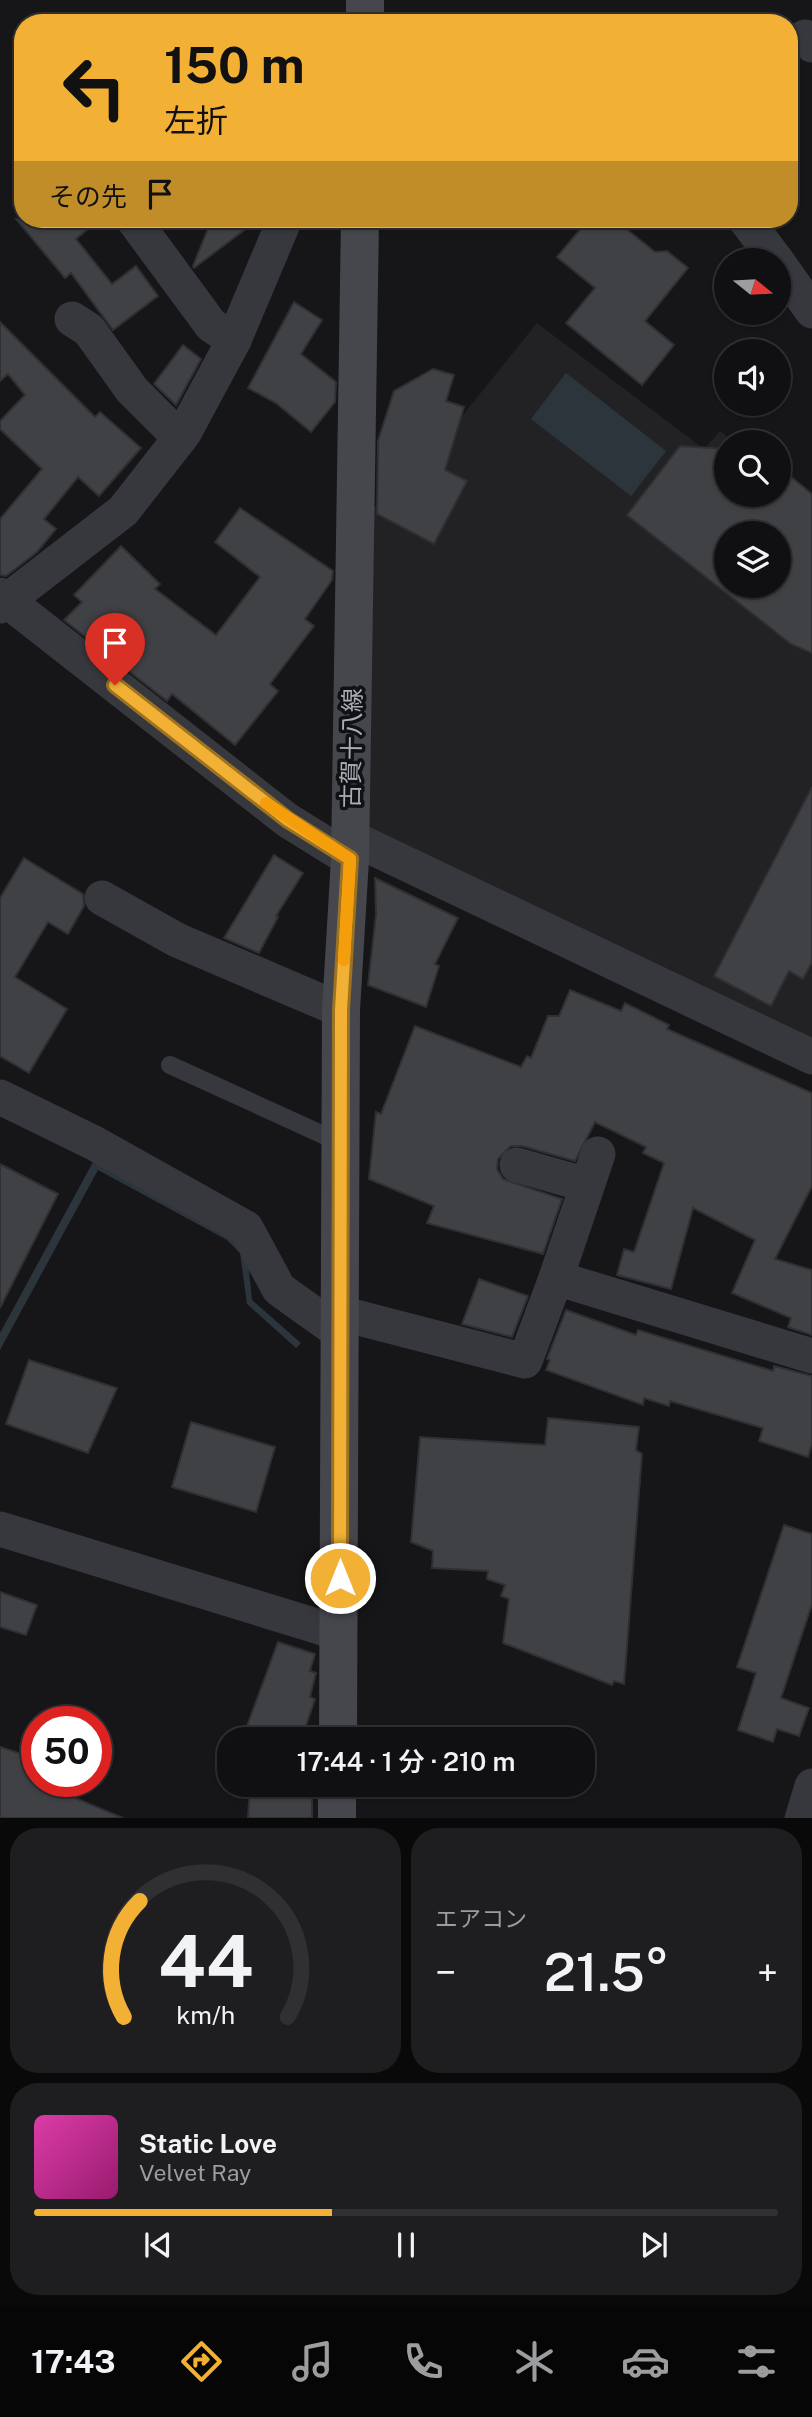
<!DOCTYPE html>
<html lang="ja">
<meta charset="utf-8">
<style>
:root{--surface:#101012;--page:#1e1e20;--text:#f1f3f6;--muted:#9c9d9f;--line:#303032;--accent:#f2b134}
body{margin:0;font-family:"Public Sans","Noto Sans JP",sans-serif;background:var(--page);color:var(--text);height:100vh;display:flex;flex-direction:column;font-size:26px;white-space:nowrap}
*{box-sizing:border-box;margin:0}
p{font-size:23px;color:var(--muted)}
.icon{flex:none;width:38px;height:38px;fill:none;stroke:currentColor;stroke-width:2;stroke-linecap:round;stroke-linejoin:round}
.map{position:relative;height:1818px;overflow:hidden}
.drawer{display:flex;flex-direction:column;gap:10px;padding:10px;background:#09090a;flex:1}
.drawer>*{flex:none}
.top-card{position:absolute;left:14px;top:14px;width:784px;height:214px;border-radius:28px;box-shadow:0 2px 5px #0004,0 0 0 2px var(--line);background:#f2b134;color:#111;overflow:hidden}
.needle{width:46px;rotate:108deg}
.fabs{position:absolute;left:714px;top:248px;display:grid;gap:14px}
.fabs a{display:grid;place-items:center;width:77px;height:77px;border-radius:50%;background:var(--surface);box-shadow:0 2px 5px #0004,0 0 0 2px var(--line);font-size:35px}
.speed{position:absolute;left:21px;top:1706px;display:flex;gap:14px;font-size:35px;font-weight:700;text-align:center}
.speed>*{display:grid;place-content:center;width:91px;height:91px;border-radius:50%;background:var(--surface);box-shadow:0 2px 5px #0004,0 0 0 2px var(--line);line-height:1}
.speed .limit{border:10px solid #d22;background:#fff;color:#111}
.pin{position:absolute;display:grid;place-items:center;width:60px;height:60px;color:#fff;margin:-72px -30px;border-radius:50% 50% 50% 0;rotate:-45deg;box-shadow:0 0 7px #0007}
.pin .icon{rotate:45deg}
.me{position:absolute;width:77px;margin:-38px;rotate:0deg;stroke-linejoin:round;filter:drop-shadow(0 0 5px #0008)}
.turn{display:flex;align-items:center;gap:24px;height:147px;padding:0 35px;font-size:32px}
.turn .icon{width:91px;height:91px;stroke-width:2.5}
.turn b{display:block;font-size:49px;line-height:60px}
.then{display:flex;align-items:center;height:66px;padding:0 35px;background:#0003;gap:14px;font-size:26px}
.big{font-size:52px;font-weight:600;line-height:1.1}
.drawer .widget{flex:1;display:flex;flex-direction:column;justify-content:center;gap:10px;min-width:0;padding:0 24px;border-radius:28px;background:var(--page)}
.drawer .dial{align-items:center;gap:0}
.dial svg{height:182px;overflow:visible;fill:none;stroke:var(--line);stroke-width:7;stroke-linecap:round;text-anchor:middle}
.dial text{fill:var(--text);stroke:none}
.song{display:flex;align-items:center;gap:21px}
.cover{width:84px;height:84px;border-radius:10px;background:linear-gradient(135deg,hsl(320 70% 55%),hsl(320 70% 35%))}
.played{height:7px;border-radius:4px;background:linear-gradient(90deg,var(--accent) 40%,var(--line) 40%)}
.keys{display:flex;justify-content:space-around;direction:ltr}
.heat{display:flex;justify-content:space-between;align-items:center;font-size:38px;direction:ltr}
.drawer .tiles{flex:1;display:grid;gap:10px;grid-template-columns:1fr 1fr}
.widget:last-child{grid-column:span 2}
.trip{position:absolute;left:217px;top:1727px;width:378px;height:70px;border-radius:28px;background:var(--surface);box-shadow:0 2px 5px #0004,0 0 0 2px var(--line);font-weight:600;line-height:70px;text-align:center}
.menu{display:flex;height:112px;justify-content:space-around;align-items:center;background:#060607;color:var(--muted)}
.menu .icon{width:49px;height:49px}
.menu .current{color:var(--accent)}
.menu b{font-size:32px;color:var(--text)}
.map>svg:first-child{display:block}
</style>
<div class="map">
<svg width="812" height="1819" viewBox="0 0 812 1819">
<rect width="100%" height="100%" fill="#161618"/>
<path fill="#222225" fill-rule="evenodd" d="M 537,323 L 704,449 L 720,431 L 736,443 L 726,443 L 726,495 L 779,495 L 779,476 L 812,501 L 812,1042 L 363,827 L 367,503 L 409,518 L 455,425 ZM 726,534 L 779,534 L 779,586 L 726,586 Z"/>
<g fill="#2c353c">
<polygon points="566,373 666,451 631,496 531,419"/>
<polygon points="93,1162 230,1235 247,1252 252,1300 301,1343 296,1348 247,1304 240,1253 227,1240 98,1170 0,1350 0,1333"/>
</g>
<g fill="#404145" stroke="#303034" stroke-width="2" fill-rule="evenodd">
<polygon points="16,219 100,219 76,239 112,284 136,266 158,296 113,330 71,273 65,278"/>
<polygon points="212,219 259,219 194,268 193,266"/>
<polygon points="589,219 614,219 655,252 667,251 688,268 645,321 674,345 642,385 566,323 595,288 557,257"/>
<polygon points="294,302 322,320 301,354 336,382 335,402 311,432 276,403 248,388"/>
<polygon points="0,322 95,417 100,412 141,448 99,496 78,477 44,519 56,529 37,552 6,576 0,575 0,519 42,469 0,429 0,421 25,395 8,374 0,381"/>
<polygon points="183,345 201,359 176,405 154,384"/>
<polygon points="433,369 454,375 446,401 464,407 445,470 467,481 434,544 377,514 378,441 394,391"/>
<path d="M 680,446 L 726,449 L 726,495 L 779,495 L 779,467 L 812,494 L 812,653 L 791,644 L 627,515 ZM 726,534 L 779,534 L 779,586 L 726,586 Z"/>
<polygon points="240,508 333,571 332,580 305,619 314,626 270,684 278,691 235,745 172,694 167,701 64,620 82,602 74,595 121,546 160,584 155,589 216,635 260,577 215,542"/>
<polygon points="812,787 812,962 803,979 789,971 771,1006 714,976"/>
<polygon points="274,855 303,873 276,916 278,917 259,953 224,938"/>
<polygon points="24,858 83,894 84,906 68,934 48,922 15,977 67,1009 29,1073 0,1056 0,898"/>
<polygon points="375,878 458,918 435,964 439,966 426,1007 368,985 376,914"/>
<polygon points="570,990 621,1011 625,1003 669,1025 667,1029 812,1093 812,1186 775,1259 812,1270 812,1335 788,1327 791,1318 732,1293 755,1240 693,1208 671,1289 617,1275 624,1249 634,1252 664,1163 643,1153 646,1147 595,1122 575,1161 522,1146 511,1146 498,1159 497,1169 503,1179 562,1199 543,1254 427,1223 434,1206 369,1179 376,1112 381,1114 415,1026 521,1067 527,1056 531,1058 548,1016 559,1016"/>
<polygon points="0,1164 58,1194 0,1308"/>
<polygon points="479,1279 528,1296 512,1337 462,1324"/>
<polygon points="566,1310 636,1335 638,1330 773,1371 774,1366 812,1376 812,1443 808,1457 759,1441 763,1428 670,1401 669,1406 644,1398 643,1405 546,1370 550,1360 547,1359"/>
<polygon points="29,1360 117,1388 88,1453 6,1424"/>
<polygon points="548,1418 639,1427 636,1450 642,1454 624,1684 614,1681 612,1685 503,1643 509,1599 501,1596 505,1585 487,1579 488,1571 432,1568 433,1551 411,1542 420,1437 545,1445"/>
<polygon points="191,1422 275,1447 256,1512 172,1487"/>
<polygon points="784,1525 812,1534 812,1604 781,1698 809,1708 799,1736 777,1729 773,1742 738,1730 756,1673 737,1667"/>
<polygon points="0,1592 37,1605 26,1635 0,1627"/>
<polygon points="278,1642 315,1654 310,1671 316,1673 310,1697 315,1699 301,1740 290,1740 247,1726"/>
<polygon points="0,1747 37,1759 37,1782 68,1782 63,1793 123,1818 0,1818"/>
<polygon points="250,1785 312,1785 312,1818 248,1818"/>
</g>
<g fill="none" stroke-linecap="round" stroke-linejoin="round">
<polyline stroke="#37383d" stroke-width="18" points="170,1065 341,1143"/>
<g stroke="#37383d" stroke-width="35">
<polyline points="805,37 812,45"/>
<polyline points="133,219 211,325 234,340"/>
<polyline points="745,219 777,261"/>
<polyline points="779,264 812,311"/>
<polyline points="72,319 89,330 132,390 180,438"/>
<polyline points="0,595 287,820 350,859"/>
<polyline points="0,606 123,511 184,433 234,340 285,219"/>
<polyline points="350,837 812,1057"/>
<polyline points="102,898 177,940 341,1010"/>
<polyline points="0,1097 94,1143 246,1228 279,1289 339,1332"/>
<polyline points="517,1165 587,1185"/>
<polyline points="556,1278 598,1154"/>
<polyline points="340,1313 525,1361 556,1278 812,1356"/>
<polyline points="0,1529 339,1633"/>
<polyline points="802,1819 812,1786"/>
</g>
<g stroke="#45474d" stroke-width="38">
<polyline points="365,0 365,23"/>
<polyline points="338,1740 341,1010 350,859 360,219"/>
<polyline points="337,1819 337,1785"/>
</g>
</g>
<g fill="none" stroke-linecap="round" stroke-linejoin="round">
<defs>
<polyline id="route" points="115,685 288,820 350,859 341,1010 340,1578"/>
</defs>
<use href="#route" stroke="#9d7322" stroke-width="18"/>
<use href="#route" stroke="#f2b134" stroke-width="12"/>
<polyline stroke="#f59e0b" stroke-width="12" points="266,803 350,859 344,960"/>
</g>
<g text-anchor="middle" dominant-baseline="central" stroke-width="7" stroke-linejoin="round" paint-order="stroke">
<g font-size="24" fill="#a8adb8" stroke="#111113">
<text transform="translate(351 748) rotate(-89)">古賀十八線</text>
</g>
</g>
</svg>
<div class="fabs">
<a><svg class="needle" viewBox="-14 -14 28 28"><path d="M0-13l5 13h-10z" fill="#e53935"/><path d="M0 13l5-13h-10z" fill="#9c9d9f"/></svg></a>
<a><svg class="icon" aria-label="sound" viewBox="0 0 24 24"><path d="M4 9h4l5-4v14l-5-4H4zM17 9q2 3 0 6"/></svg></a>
<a><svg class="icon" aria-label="search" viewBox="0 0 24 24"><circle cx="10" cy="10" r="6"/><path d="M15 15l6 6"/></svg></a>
<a><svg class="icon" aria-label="layers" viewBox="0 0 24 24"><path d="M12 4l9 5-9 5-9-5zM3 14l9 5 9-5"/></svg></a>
</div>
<div class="speed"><div class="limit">50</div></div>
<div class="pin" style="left:115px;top:685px;background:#d93025"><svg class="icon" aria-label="arrive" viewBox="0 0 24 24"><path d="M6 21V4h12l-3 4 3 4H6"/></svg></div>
<svg class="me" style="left:340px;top:1578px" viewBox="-20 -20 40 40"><circle r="17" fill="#f2b134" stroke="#fff" stroke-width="3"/><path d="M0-11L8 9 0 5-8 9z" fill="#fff"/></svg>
<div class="trip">17:44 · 1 分 · 210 m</div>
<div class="top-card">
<div class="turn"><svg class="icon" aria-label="left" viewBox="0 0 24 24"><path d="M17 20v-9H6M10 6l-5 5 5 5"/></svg><div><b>150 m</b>左折</div></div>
<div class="then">その先<svg class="icon" aria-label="arrive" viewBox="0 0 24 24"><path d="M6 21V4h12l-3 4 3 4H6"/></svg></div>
</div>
</div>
<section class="drawer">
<div class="tiles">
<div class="widget dial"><svg viewBox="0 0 100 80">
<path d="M14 69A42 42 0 1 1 86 69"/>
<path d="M14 69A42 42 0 0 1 21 18" stroke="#f2b134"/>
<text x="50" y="56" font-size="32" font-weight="700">44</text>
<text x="50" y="72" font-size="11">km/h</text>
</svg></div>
<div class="widget"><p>エアコン</p>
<div class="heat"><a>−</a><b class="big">21.5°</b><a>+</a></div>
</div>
<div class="widget">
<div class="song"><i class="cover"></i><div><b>Static Love</b><p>Velvet Ray</p></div></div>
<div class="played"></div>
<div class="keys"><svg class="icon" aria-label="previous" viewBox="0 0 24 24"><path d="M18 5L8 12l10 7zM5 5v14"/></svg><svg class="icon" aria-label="pause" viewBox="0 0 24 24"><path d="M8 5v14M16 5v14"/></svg><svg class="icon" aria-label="next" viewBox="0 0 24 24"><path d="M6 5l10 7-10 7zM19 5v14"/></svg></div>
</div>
</div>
</section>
<nav class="menu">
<b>17:43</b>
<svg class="icon current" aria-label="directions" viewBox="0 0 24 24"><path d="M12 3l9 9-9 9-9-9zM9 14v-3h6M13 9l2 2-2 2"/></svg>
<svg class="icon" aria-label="music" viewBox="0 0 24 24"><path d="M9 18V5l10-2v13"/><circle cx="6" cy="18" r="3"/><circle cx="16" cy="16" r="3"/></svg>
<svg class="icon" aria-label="phone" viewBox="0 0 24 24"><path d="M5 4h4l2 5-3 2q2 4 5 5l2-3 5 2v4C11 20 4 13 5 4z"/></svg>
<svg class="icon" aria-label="climate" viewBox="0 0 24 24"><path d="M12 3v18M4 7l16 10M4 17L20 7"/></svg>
<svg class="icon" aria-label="car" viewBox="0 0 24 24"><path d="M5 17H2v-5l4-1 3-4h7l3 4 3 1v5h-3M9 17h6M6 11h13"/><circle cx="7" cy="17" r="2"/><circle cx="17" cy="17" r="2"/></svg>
<svg class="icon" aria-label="filters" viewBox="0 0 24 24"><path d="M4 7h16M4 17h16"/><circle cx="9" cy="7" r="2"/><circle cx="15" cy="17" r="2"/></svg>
</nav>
